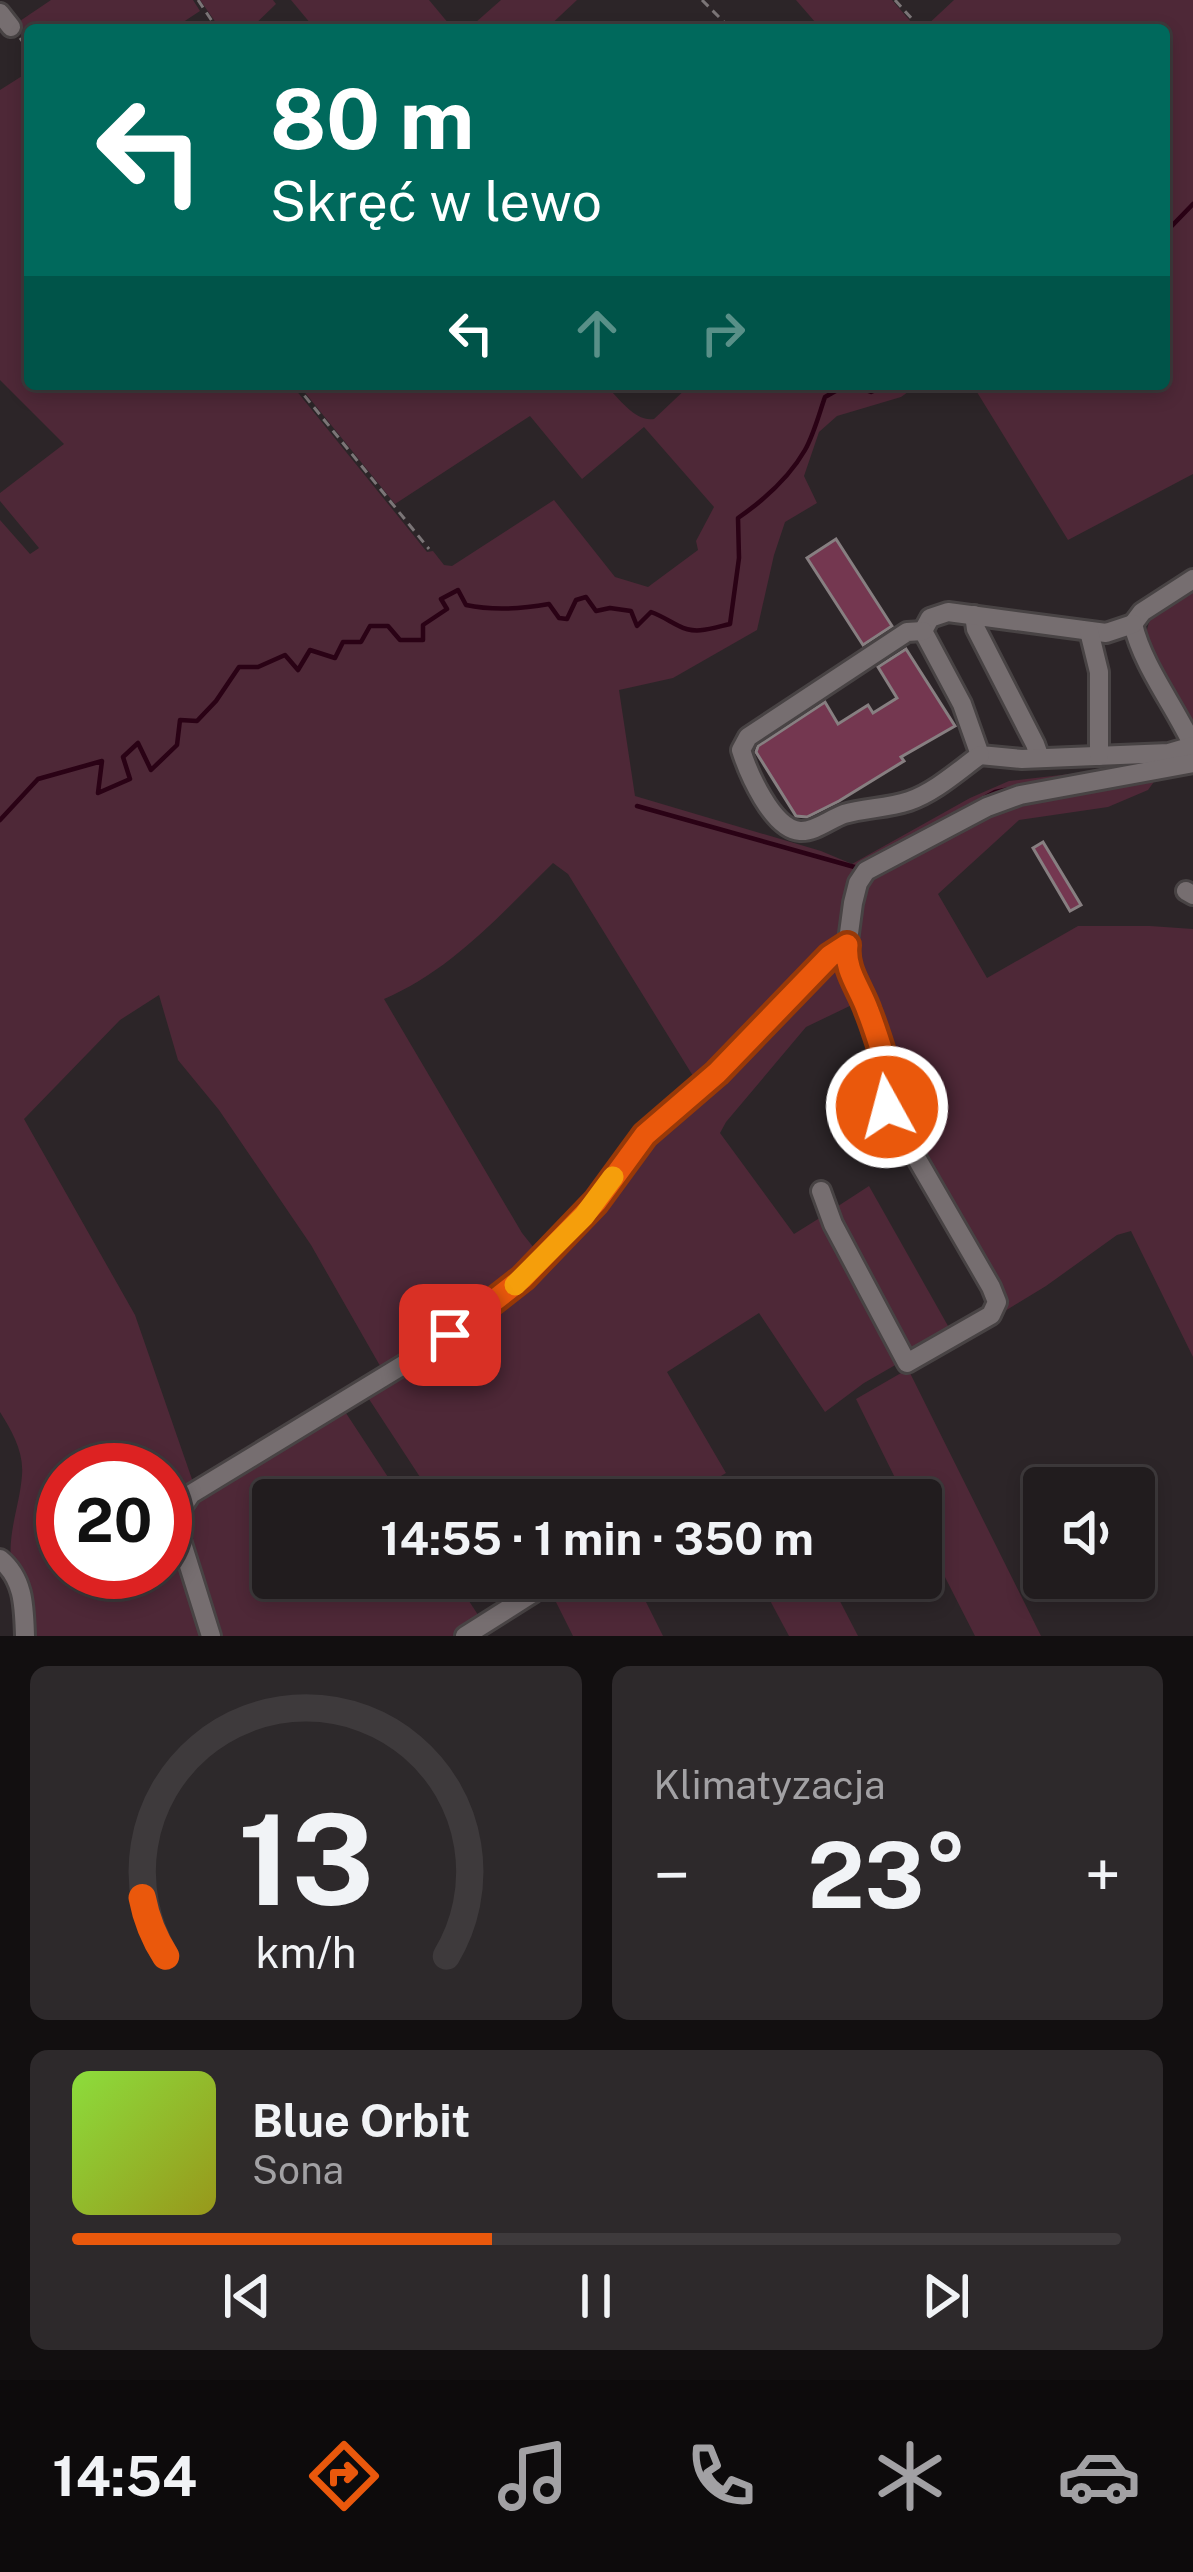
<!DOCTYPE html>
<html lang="pl">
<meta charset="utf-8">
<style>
:root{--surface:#211c1e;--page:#2d292b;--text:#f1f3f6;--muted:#a2a1a4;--line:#3e3a3c;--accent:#ea580c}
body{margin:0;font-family:"Public Sans",sans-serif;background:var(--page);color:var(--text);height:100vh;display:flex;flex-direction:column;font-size:45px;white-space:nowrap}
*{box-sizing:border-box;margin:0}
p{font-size:39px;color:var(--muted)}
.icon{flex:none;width:66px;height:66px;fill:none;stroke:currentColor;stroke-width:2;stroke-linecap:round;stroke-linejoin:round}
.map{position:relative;height:1636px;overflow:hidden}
.sheet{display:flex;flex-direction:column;gap:30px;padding:30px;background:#120f10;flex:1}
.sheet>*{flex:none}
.top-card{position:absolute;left:24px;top:24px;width:1146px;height:366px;border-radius:12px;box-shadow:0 6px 18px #0003,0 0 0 3px var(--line);background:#00695c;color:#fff;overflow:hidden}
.controls{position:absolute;left:1023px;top:1467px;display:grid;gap:24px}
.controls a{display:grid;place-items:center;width:132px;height:132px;border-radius:12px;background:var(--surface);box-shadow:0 6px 18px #0003,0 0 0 3px var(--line);font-size:60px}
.speed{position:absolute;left:36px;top:1443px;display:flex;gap:24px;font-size:60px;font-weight:700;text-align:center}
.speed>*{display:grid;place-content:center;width:156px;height:156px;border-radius:50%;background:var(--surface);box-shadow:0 6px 18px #0003,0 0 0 3px var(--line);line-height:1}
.speed .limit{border:18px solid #d22;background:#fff;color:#111}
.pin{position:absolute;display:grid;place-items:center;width:102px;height:102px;color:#fff;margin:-51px;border-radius:24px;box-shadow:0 6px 18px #0006}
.me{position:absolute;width:132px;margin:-66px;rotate:353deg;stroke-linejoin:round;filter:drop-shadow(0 0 9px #0008)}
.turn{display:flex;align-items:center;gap:42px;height:252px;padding:0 48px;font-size:54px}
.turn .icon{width:156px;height:156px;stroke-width:2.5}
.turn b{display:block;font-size:84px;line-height:102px}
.lanes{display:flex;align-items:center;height:114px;padding:0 48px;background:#0003;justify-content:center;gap:60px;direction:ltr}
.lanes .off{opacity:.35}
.big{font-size:90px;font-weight:700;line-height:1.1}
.sheet .widget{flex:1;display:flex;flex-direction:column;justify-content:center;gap:18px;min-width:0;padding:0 42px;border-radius:18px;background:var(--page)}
.sheet .dial{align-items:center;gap:0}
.dial svg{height:312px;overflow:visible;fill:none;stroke:var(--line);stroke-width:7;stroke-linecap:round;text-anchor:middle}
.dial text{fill:var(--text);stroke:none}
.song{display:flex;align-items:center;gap:36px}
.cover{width:144px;height:144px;border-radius:18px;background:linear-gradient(135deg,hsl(90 70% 55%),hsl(60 70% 35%))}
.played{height:12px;border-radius:6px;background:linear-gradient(90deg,var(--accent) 40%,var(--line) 40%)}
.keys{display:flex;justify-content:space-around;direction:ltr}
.heat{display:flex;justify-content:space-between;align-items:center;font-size:66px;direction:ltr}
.sheet .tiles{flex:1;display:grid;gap:30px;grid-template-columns:1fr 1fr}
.widget:last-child{grid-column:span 2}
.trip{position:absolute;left:252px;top:1479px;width:690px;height:120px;border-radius:12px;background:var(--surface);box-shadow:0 6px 18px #0003,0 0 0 3px var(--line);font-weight:700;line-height:120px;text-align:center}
.dock{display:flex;height:192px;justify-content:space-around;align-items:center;background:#0d0b0c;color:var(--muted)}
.dock .icon{width:84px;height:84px}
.dock .active{color:var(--accent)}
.dock b{font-size:54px;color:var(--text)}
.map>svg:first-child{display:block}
</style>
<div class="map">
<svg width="1193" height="1636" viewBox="0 0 1193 1636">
<rect width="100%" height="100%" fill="#2c2528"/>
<g fill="#4e2837" fill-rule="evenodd">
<polygon points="51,0 193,0 200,11 171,30 30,30 30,47 14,25"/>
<polygon points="200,0 273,0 276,4 249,30 221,30"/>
<polygon points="291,0 429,0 454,30 316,30"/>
<polygon points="501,0 577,0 545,30 467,30"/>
<polygon points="796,0 892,0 918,30 822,30"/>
<polygon points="954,0 1193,0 1193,474 1068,540 972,384 1164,384 1164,30 926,30 924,28"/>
<path d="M 30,71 L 30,384 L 291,384 L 427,552 L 433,551 L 444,565 L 452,566 L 554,500 L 615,577 L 648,587 L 698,550 L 696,541 L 714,507 L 644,427 L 582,479 L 530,416 L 395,504 L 298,384 L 609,384 L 607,387 C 620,399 635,422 654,419 L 691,384 L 919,384 L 901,397 L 837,416 L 819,432 L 804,476 L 817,503 L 785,522 L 774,555 L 757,630 L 673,678 L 619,690 L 635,796 L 821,851 L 852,864 L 970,798 L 1009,781 L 1147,765 L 1163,769 L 1148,790 L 1108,807 L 1019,820 L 938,894 L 987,978 L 1078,926 L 1150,926 L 1193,929 L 1193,1357 L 1131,1231 L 1117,1235 L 1046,1286 L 995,1317 L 1001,1303 L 893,1106 L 858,1002 L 806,1027 L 726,1122 L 720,1133 L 794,1234 L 826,1214 L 904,1360 L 864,1383 L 825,1412 L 759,1313 L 667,1372 L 726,1473 L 680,1500 L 435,1500 L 367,1396 L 458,1341 L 515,1297 L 383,1371 L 311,1245 L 219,1110 L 178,1060 L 159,995 L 120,1020 L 24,1119 L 135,1315 L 194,1485 C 175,1503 170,1507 171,1534 L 204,1636 L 30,1636 C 23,1612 13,1586 11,1561 C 8,1531 20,1504 22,1475 C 24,1452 12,1431 0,1412 L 0,520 L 30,554 L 39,548 L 0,501 L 0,493 L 64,444 L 0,380 L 0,90 ZM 553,863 L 568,874 L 698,1084 L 538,1253 L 522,1233 L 384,999 C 451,971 501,914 553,863 ZM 63,1470 L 165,1470 L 165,1572 L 63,1572 Z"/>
<path d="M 1193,584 L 1193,734 L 1147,644 C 1142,613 1170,598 1193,584 Z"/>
<polygon points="869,1186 952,1333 908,1357 832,1210"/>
<polygon points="908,1369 1041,1636 975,1636 921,1530 921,1500 906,1500 856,1399"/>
<polygon points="344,1410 403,1500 273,1500 273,1578 454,1578 482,1621 459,1636 218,1636 186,1533 188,1508"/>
<polygon points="568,1578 634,1578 663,1636 573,1636 550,1590"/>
<polygon points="758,1578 828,1578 858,1636 789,1636"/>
</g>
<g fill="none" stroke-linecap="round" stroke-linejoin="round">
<g stroke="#2a0215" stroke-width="4.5">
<polyline points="1164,234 1193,204"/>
<polyline points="850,384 871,392 889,384"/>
<polyline points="637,806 858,868 863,866"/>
<path d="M 0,820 L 38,779 L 102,761 L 98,793 L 130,779 L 123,757 L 138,743 L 151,770 L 177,745 L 180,720 L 197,721 L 216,701 L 239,667 L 258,667 L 285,655 L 298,670 L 310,650 L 335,658 L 343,642 L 361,642 L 370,626 L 388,626 L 400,640 L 423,640 L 423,625 L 447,609 L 441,599 L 458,590 L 466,605 C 494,611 521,609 549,604 L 559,618 L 567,619 L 576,600 L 586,597 L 596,611 L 610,608 L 631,611 L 637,626 L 651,612 C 662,616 669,621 679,626 C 695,635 713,628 730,624 L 739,558 L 738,518 C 764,500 789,478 805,450 C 814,434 819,414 825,397 L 848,384"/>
<polyline points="940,822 995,792 1058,779"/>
</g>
</g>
<g fill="#743750" stroke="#877f81" stroke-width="3">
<polygon points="836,539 892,626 863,645 807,558"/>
<polygon points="906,649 955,726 901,757 904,761 839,801 807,817 796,816 756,752 758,746 825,702 838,724 868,705 873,713 897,698 878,667"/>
<polygon points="1043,842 1081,905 1070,911 1033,848"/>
</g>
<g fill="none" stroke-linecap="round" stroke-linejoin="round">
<defs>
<g id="minor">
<polyline points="0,13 11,27"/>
<path d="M 1193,579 L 1142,612 L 1133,624 C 1143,667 1175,706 1193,746"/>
<polyline points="974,615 976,629 1035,744 1040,758"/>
<polyline points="1133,624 1106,633 948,612 930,618 923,631 962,704 980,755 1022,759 1169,753 1193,746"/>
<path d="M 923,631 L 907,632 L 748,737 L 741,750 C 748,772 772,829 800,831 C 815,832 830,819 844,814 C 865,808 888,808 909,801 C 935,792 958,771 980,755"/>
<polyline points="1089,631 1099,672 1099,756"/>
<polyline points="1186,891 1193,895"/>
<polyline points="821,1191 833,1224 907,1363 991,1315 997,1302 991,1287 887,1107 884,1091 886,1065 867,1006 851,977 846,956 853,903 858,883 866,871 987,807 1020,795 1193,763"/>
<path d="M 0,1559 C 24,1579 24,1606 25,1636"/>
<polyline points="211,1636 181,1540 181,1509 191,1494 426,1351 504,1296 583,1216 645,1135 717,1073 830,957 847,945"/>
<polyline points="465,1636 533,1593"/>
</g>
</defs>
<use href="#minor" stroke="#484344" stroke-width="24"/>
<g stroke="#7b7577" stroke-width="3" stroke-dasharray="9 6" stroke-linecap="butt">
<polyline points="198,0 218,30"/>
<polyline points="702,0 732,30"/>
<polyline points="895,0 922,30"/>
<polyline points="20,38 30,52"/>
<polyline points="295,384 429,549"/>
</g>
<use href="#minor" stroke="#766e70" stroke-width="18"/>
</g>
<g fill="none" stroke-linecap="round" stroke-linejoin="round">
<defs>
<path id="route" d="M 450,1335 L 523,1278 L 596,1202 L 645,1135 L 717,1073 L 830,956 L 847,945 C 844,970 860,988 868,1011 C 874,1026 879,1042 884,1058 C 888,1074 884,1091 887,1107"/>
</defs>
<use href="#route" stroke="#983908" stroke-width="30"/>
<use href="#route" stroke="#ea580c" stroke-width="21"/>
<polyline stroke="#f59e0b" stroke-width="21" points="515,1285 584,1216 613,1177"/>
</g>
</svg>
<div class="controls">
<a><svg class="icon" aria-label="sound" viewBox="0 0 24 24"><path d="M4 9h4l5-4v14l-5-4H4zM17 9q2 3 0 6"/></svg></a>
</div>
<div class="speed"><div class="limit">20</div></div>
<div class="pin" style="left:450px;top:1335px;background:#d93025"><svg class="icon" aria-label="arrive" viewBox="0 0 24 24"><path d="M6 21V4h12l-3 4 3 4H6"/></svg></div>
<svg class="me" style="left:887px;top:1107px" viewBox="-20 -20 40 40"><circle r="17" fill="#ea580c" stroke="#fff" stroke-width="3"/><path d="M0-11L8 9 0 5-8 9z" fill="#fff"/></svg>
<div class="trip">14:55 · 1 min · 350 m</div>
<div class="top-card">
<div class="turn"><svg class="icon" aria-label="left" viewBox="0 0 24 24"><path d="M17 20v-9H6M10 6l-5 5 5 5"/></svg><div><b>80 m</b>Skręć w lewo</div></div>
<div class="lanes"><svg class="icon" aria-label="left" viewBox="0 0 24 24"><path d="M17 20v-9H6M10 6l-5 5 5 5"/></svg><svg class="icon off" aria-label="ahead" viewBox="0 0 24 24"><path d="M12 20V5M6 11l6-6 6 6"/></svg><svg class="icon off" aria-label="right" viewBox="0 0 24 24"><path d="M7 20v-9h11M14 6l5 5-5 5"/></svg></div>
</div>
</div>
<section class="sheet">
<div class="tiles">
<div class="widget dial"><svg viewBox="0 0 100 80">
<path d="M14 69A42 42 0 1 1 86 69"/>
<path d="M14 69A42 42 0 0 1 8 54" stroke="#ea580c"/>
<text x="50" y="56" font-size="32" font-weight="700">13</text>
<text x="50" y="72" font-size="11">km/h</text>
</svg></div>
<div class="widget"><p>Klimatyzacja</p>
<div class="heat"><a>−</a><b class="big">23°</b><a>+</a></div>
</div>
<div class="widget">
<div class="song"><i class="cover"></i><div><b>Blue Orbit</b><p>Sona</p></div></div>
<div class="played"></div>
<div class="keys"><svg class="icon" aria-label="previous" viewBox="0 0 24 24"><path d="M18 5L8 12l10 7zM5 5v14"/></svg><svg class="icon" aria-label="pause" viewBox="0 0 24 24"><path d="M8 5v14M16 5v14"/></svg><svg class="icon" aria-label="next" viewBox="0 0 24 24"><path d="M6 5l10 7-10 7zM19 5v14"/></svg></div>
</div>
</div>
</section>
<nav class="dock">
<b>14:54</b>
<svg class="icon active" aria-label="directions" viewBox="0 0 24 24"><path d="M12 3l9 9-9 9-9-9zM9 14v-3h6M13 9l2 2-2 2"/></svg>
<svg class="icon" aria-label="music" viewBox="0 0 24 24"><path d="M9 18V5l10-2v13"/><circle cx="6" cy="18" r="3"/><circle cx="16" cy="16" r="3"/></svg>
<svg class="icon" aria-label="phone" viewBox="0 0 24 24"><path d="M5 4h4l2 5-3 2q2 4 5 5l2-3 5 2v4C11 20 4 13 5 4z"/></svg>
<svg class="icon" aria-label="climate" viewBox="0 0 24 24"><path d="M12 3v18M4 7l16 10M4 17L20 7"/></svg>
<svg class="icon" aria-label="car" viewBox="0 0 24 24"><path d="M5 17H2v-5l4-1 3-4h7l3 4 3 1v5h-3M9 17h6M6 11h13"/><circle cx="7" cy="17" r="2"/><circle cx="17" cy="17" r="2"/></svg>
</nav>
